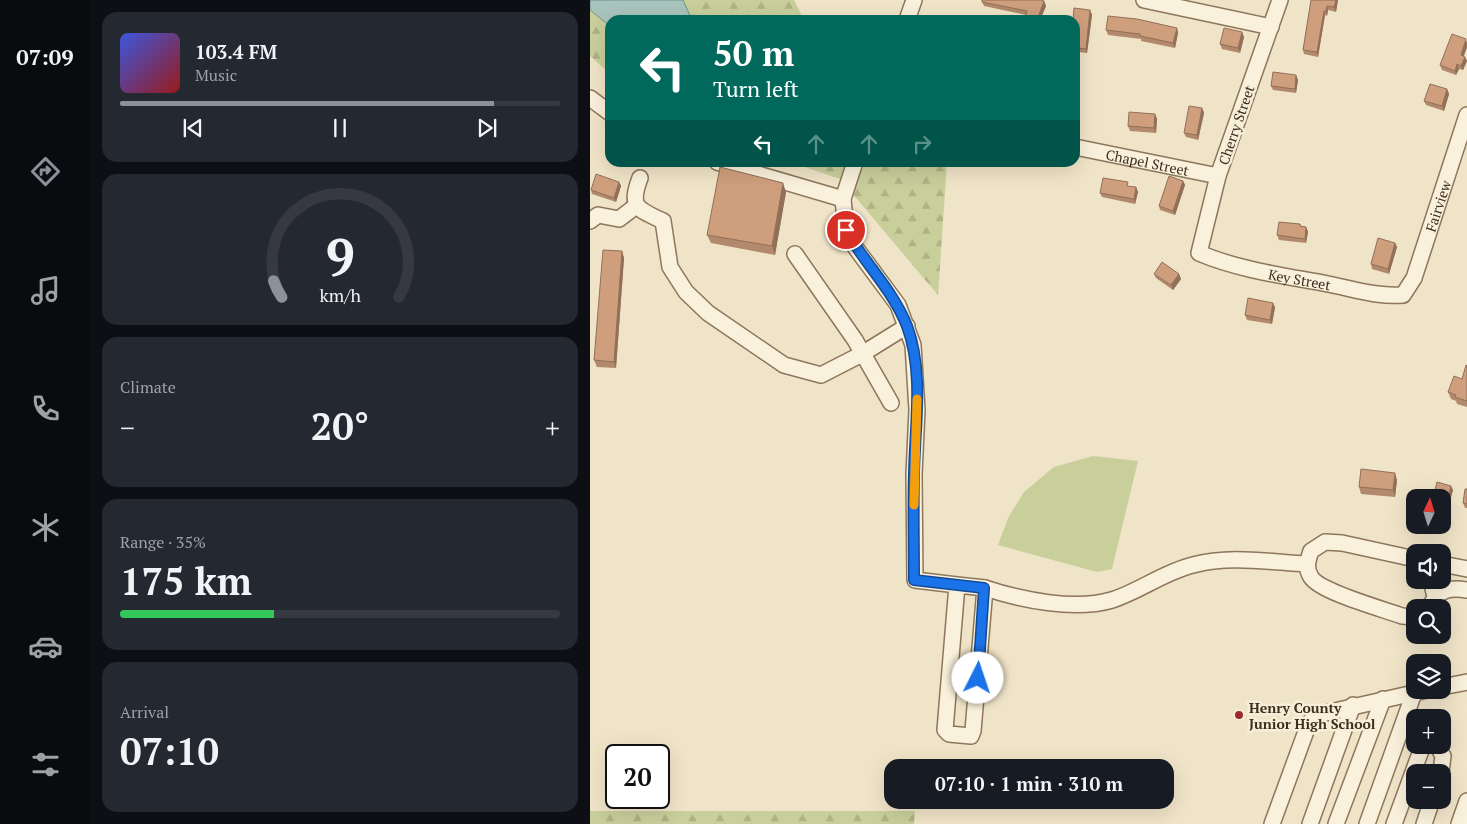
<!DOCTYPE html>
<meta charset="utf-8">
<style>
:root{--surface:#171b24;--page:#242831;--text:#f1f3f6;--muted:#9ea1a6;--line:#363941;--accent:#8c9099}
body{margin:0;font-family:"PT Serif",serif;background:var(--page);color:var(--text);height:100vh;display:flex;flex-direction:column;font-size:19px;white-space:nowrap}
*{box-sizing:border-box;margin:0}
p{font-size:16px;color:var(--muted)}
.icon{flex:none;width:28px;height:28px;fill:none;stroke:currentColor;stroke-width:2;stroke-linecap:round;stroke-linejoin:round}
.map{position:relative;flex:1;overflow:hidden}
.sheet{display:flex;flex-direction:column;gap:12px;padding:12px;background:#0d0f14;width:500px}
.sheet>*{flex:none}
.hud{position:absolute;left:15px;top:15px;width:475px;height:152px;border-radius:15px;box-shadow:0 5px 20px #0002;background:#00695c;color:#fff;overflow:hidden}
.needle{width:32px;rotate:4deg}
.fabs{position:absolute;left:816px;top:489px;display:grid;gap:10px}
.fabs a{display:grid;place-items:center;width:45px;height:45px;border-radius:10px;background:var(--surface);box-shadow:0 5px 20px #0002;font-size:25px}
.speed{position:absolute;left:15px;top:744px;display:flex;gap:10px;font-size:25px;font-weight:700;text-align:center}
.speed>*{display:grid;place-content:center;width:65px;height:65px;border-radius:50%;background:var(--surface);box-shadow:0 5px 20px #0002;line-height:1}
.speed .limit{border:2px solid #111;border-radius:8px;background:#fff;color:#111}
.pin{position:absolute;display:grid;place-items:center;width:42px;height:42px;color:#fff;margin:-21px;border:2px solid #fff;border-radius:50%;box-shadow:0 1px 5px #0007}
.me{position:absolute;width:55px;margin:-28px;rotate:4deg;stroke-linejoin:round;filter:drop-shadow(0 0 4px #0008)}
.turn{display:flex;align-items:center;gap:18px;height:105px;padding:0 25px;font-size:22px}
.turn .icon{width:65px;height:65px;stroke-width:2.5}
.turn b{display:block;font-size:35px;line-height:42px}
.lanes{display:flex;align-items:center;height:48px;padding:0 25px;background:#0003;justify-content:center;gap:25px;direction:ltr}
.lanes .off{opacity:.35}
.big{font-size:38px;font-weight:800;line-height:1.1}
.sheet .card{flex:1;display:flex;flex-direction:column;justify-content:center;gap:8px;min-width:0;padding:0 18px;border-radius:15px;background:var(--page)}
.sheet .dial{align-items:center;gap:0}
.dial svg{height:130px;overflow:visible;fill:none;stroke:var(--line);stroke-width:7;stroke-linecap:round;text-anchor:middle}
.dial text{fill:var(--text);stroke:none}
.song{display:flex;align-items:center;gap:15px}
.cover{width:60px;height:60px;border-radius:8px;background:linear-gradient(135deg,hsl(230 70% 55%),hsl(0 70% 35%))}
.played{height:5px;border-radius:2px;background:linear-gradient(90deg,var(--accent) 85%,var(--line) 85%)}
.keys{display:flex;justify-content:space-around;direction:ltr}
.heat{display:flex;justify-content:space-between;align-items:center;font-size:28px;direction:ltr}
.charge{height:8px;border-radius:4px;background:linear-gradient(90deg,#34c759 35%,var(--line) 0)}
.trip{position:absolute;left:294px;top:759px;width:290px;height:50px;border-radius:15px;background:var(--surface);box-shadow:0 5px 20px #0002;font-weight:800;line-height:50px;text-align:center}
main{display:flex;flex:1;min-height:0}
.tab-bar{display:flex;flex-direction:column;width:90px;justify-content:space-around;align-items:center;background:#090b0e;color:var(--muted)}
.tab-bar .icon{width:35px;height:35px}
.tab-bar .selected{color:var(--accent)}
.tab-bar b{font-size:22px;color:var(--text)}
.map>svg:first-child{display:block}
</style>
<main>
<nav class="tab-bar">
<b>07:09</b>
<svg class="icon selected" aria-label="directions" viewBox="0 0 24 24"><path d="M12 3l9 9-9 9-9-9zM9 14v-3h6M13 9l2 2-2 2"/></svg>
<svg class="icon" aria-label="music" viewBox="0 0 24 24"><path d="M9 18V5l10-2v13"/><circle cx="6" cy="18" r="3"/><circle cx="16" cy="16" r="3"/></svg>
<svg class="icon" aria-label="phone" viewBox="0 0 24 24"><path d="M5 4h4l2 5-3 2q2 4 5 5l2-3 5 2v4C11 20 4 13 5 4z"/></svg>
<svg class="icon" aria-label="climate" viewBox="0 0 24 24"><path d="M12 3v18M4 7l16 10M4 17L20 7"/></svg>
<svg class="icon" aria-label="car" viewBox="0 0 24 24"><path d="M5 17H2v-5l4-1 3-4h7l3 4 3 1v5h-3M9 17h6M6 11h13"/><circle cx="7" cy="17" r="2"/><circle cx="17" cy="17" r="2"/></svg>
<svg class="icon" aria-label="filters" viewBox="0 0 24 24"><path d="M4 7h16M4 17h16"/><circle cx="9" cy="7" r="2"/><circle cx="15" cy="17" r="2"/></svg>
</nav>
<section class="sheet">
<div class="card">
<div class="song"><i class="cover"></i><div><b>103.4 FM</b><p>Music</p></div></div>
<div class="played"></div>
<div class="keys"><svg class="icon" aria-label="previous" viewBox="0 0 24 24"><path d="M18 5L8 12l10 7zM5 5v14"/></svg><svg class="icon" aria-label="pause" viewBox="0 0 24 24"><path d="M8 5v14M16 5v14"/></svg><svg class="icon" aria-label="next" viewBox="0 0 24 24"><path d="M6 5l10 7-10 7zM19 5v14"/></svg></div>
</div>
<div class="card dial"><svg viewBox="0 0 100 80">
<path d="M14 69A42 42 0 1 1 86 69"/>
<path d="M14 69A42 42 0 0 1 9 59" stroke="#8c9099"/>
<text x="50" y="56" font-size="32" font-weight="700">9</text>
<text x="50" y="72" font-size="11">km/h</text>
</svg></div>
<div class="card"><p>Climate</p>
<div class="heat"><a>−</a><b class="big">20°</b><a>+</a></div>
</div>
<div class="card"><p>Range · 35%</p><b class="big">175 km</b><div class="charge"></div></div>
<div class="card"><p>Arrival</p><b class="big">07:10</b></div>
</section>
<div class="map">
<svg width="877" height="824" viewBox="0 0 877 824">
<defs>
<pattern id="forest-firs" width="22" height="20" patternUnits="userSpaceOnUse" patternTransform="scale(1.25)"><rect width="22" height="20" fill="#c9cf9b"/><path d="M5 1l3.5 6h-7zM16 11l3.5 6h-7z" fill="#aeb285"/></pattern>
</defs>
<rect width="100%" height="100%" fill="#f0e4c8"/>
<g fill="url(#forest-firs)">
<polygon points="0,0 204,0 214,20 20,20 20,74 0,56"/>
<polygon points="203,163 357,163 348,295 250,179"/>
<polygon points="0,811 325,811 324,824 0,824"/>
</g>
<polygon fill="#c9cf9b" points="503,456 548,461 522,569 507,572 408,545 418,518 434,492 464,467"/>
<polygon fill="#a9c4bc" stroke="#6f938a" points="0,0 93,0 102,20 20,20 20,26 0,10"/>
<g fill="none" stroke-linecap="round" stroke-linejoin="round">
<defs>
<g id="minor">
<polyline points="554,0 681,27"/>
<path id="s1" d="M 690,0 L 628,176 L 609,253 C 649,270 695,276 738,284 C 764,289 787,297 813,295 L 824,278 L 877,115"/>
<polyline points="317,20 324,0"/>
<polyline points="0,98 20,113"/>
<path id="s2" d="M 485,147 L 628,176"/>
<polyline points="127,162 253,199"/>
<polyline points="265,162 253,199 256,230 265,247 308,305 323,345 327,410 324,474 325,580 367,585 355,730 359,734 381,736 383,731 395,588 367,585"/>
<path d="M 50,178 C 39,207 47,209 73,221 L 80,267 L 96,292 L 118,313 L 194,365 L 231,375 L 272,354 L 317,326"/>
<polyline points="0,221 8,215 29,219 46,206"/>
<polyline points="205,254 265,340 301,403"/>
<path d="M 825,559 L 752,543 L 735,542 L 721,551 C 718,560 715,568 721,577 C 730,592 793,609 812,616 L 825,617"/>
<polyline points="852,564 877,569"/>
<polyline points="841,580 845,597"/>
<path d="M 395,588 C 431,600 485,611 522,600 C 550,591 574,572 603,565 C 639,555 679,562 717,564"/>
<path d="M 839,608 C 848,590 858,587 877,590"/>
<polyline points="852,687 877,682"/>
<polyline points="847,745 853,756 851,772"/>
<polyline points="682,824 719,723 727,715 837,690"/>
<polyline points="720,824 763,705"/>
<polyline points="746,824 793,699"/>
<polyline points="777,824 824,693"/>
<polyline points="804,824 833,745"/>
<polyline points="834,824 842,800"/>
<polyline points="869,824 877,801"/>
</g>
</defs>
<use href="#minor" stroke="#8d765c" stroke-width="18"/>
<use href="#minor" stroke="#faf1dc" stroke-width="15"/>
</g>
<g fill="#b2896c">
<polygon points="721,0 748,0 746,12 738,10 737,16 735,15 728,57 714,54 713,50"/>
<polygon points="454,1 456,6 450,20 436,20 435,17 436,15 394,6 392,2"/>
<polygon points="500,10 502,15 497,53 488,52 487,48 488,35 485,35 485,20"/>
<polygon points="587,28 588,33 585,48 551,41 551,39 518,35 516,30"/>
<polygon points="652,32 654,37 650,53 632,49 630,44"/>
<polygon points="877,41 877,47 874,56 877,61 873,70 869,69 866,75 852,70 850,65"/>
<polygon points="706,75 708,80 706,93 683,90 681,86"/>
<polygon points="857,89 859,94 854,111 836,105 834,101"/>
<polygon points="612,108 614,113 608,140 596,137 594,133"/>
<polygon points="565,114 567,119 566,133 540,131 538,126"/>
<polygon points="593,181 595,185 585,215 570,210 569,206"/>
<polygon points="29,182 31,186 26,202 2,194 1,190"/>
<polygon points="546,187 548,192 545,204 512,197 510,193"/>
<polygon points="196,192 185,255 121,243 117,235"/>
<polygon points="710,224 711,227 716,227 718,232 716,243 689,240 687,235"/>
<polygon points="805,243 807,247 799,274 782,269 781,264"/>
<polygon points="32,251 34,258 26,368 7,367 4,360"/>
<polygon points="564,274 589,274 591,279 583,290 566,278"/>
<polygon points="685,307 682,324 657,320 655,315"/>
<polygon points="877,366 877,407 867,404 866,401 861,399 858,392 872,379"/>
<polygon points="807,480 805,497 771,494 769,487"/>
<polygon points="877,489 877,508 875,508 873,503"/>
<polygon points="863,490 856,515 852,514 852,498"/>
</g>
<g fill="#916f58">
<polygon points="746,0 748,0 746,12 744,7"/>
<polygon points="454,1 456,6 450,20 447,20"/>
<polygon points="737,6 738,10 737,16 736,11"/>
<polygon points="500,10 502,15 497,53 496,49"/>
<polygon points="734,11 735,15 728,57 727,52"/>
<polygon points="587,28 588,33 585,48 583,43"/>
<polygon points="652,32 654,37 650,53 648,48"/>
<polygon points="876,39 877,47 872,60 871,55"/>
<polygon points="875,57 877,61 873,70 871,66"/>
<polygon points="867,64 869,69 866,75 865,71"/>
<polygon points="706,75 708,80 706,93 705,89"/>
<polygon points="857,89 859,94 854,111 852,106"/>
<polygon points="612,108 614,113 608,140 607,135"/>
<polygon points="565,114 567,119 566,133 564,128"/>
<polygon points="593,181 595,185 585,215 583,211"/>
<polygon points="29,182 31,186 26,202 24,198"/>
<polygon points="193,183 196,192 185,255 182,246"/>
<polygon points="546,187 548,192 545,204 544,199"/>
<polygon points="716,227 718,232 716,243 715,239"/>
<polygon points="805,243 807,247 799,274 798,269"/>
<polygon points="32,251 34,258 26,368 24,362"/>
<polygon points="589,274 591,279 583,290 581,285"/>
<polygon points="683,303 685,307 682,324 680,320"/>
<polygon points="805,473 807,480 805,497 803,490"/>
<polygon points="861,486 863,490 856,515 854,511"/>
</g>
<g fill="#cf9f7d" stroke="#916f58">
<polygon points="392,0 451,0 454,1 447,20 442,20 435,17 437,11 392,2"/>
<polygon points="721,0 746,0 744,7 737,6 736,11 734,11 727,52 713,50"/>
<polygon points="484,8 500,10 496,49 487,48 489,31 485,30 485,20 483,20"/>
<polygon points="518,16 547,19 587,28 583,43 550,36 550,34 516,30"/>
<polygon points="634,28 652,32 648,48 630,44"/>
<polygon points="862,34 876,39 871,55 875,57 871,66 867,64 865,71 850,65"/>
<polygon points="683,72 706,75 705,89 681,86"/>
<polygon points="840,84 857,89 852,106 834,101"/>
<polygon points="599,106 612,108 607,135 594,133"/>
<polygon points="539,112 565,114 564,128 538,126"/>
<polygon points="130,167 193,183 182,246 117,235"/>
<polygon points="6,174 29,182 24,198 1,190"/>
<polygon points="579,176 593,181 583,211 569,206"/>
<polygon points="513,178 538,182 537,186 546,187 544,199 510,193"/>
<polygon points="689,222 710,224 710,226 716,227 715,239 687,235"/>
<polygon points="788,238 805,243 798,269 781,264"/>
<polygon points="13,250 32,251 24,362 4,360"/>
<polygon points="572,262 589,274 581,285 564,274"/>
<polygon points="658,298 683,303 680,320 655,315"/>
<polygon points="876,365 877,366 877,401 865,397 866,395 858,392 864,376 872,379"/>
<polygon points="771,469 805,473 803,490 769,487"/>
<polygon points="847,482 861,486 854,511 852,510 852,498 843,498"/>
<polygon points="875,489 877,489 877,504 873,503"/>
</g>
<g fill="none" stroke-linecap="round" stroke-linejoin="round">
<defs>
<path id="route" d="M 256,230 C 274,263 303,290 317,326 C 334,372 325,425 324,473 C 323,508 324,544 324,580 L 394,588 L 388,678"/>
</defs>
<use href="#route" stroke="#114b97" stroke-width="12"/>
<use href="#route" stroke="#1a73e8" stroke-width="9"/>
<polyline stroke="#f59e0b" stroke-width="9" points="324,505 327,399"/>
</g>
<circle fill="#9e2a2b" stroke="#f7eed8" stroke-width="2" cx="649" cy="715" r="5"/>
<g text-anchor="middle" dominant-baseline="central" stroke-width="5" stroke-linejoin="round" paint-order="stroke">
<g font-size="14" fill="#3d2e20" stroke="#f7eed8">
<text transform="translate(646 125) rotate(-71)">Cherry Street</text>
<text stroke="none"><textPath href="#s2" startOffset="74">Chapel Street</textPath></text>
<text stroke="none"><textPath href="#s1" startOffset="571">Fairview</textPath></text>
<text stroke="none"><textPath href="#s1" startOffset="370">Key Street</textPath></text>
</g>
<g font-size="14" font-weight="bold" fill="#3d2e20" stroke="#f7eed8" text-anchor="start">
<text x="659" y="707">Henry County<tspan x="659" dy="16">Junior High School</tspan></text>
</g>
</g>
</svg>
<div class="fabs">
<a><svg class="needle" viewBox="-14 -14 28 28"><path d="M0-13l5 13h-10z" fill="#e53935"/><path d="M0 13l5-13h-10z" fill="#9ea1a6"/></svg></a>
<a><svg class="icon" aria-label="sound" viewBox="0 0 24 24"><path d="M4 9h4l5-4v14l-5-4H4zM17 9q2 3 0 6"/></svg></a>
<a><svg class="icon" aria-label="search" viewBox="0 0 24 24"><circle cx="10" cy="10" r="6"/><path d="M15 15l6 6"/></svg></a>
<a><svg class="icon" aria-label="layers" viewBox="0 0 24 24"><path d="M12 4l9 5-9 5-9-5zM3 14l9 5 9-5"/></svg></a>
<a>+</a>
<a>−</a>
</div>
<div class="speed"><div class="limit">20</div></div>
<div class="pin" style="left:256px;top:230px;background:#d93025"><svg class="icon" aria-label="arrive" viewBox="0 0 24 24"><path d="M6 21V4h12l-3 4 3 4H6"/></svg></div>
<svg class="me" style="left:388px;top:678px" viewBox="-20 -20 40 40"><circle r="19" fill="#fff"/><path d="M0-13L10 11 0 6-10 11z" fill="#1a73e8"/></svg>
<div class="trip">07:10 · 1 min · 310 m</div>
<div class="hud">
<div class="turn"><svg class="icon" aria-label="left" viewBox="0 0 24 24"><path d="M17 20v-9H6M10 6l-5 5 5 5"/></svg><div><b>50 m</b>Turn left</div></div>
<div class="lanes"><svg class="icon" aria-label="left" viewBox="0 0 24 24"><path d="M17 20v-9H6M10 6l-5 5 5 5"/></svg><svg class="icon off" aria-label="ahead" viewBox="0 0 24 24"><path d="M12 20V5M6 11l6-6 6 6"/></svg><svg class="icon off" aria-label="ahead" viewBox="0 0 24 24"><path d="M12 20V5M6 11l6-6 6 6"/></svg><svg class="icon off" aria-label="right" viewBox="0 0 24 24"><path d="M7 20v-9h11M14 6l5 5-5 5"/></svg></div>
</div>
</div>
</main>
